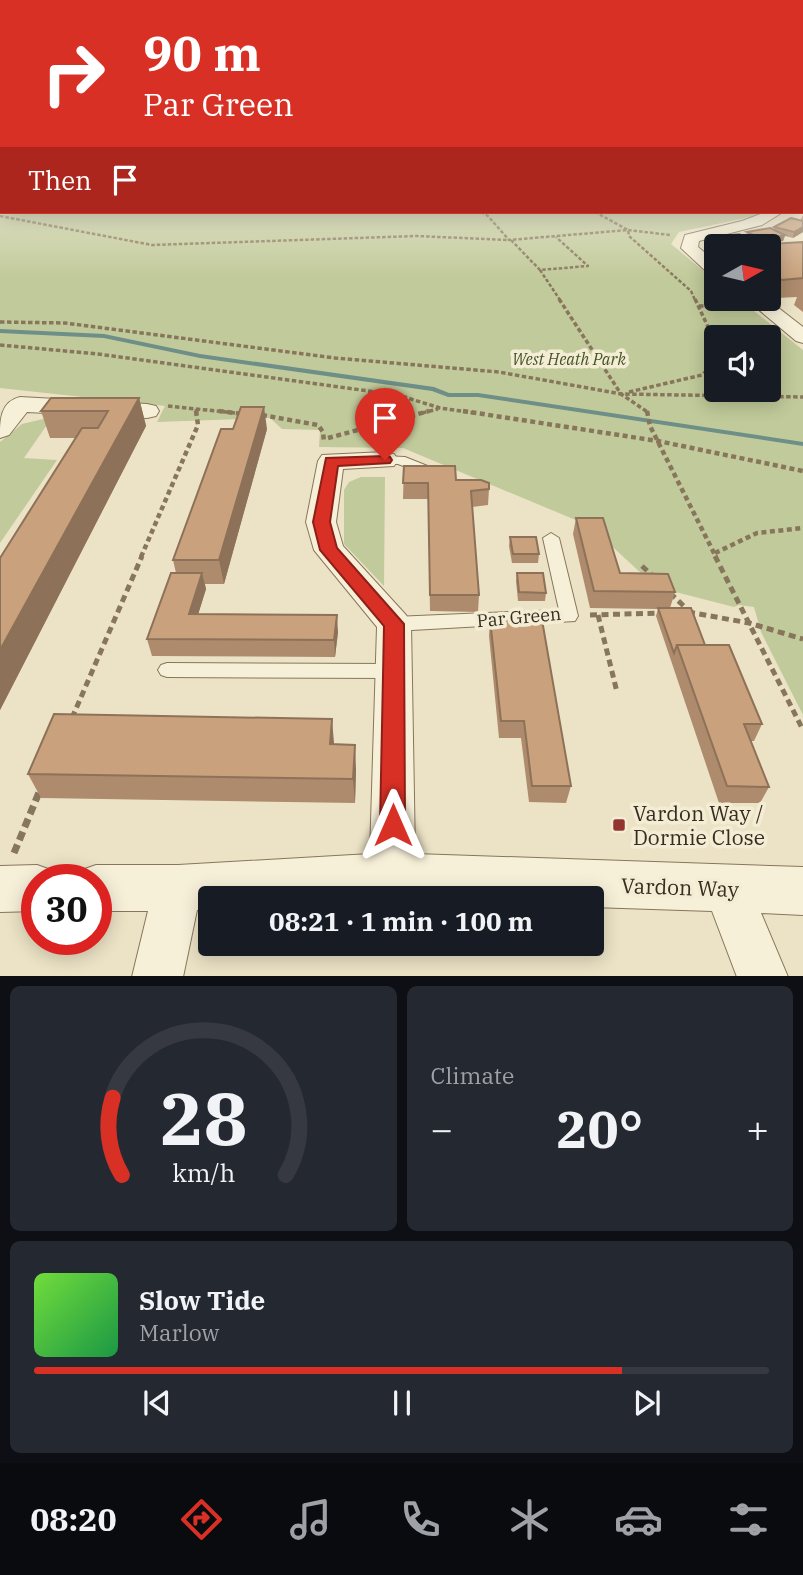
<!DOCTYPE html>
<meta charset="utf-8">
<style>
:root{--surface:#171b24;--page:#242831;--text:#f1f3f6;--muted:#9ea1a6;--line:#363941;--accent:#d93025}
body{margin:0;font-family:"IBM Plex Serif",serif;background:var(--page);color:var(--text);height:100vh;display:flex;flex-direction:column;font-size:26px;white-space:nowrap}
*{box-sizing:border-box;margin:0}
p{font-size:23px;color:var(--muted)}
.icon{flex:none;width:38px;height:38px;fill:none;stroke:currentColor;stroke-width:2;stroke-linecap:round;stroke-linejoin:round}
.map{position:relative;height:976px;overflow:hidden}
.drawer{display:flex;flex-direction:column;gap:10px;padding:10px;background:#0d0f14;flex:1}
.drawer>*{flex:none}
.banner{position:absolute;left:0px;top:0px;width:803px;height:214px;box-shadow:0 4px 18px #0003;background:#d93025;color:#fff;overflow:hidden}
.needle{width:46px;rotate:82deg}
.buttons{position:absolute;left:704px;top:234px;display:grid;gap:14px}
.buttons a{display:grid;place-items:center;width:77px;height:77px;border-radius:7px;background:var(--surface);box-shadow:0 4px 18px #0003;font-size:35px}
.speed{position:absolute;left:21px;top:864px;display:flex;gap:14px;font-size:35px;font-weight:700;text-align:center}
.speed>*{display:grid;place-content:center;width:91px;height:91px;border-radius:50%;background:var(--surface);box-shadow:0 4px 18px #0003;line-height:1}
.speed .limit{border:10px solid #d22;background:#fff;color:#111}
.pin{position:absolute;display:grid;place-items:center;width:60px;height:60px;color:#fff;margin:-72px -30px;border-radius:50% 50% 50% 0;rotate:-45deg;box-shadow:0 0 7px #0007}
.pin .icon{rotate:45deg}
.me{position:absolute;width:77px;margin:-38px;rotate:0deg;stroke-linejoin:round;filter:drop-shadow(0 0 5px #0008)}
.turn{display:flex;align-items:center;gap:24px;height:147px;padding:0 28px;font-size:32px}
.turn .icon{width:91px;height:91px;stroke-width:2.5}
.turn b{display:block;font-size:49px;line-height:60px}
.then{display:flex;align-items:center;height:66px;padding:0 28px;background:#0003;gap:14px;font-size:26px}
.big{font-size:52px;font-weight:700;line-height:1.1}
.drawer .card{flex:1;display:flex;flex-direction:column;justify-content:center;gap:10px;min-width:0;padding:0 24px;border-radius:10px;background:var(--page)}
.drawer .dial{align-items:center;gap:0}
.dial svg{height:182px;overflow:visible;fill:none;stroke:var(--line);stroke-width:7;stroke-linecap:round;text-anchor:middle}
.dial text{fill:var(--text);stroke:none}
.song{display:flex;align-items:center;gap:21px}
.cover{width:84px;height:84px;border-radius:10px;background:linear-gradient(135deg,hsl(100 70% 55%),hsl(140 70% 35%))}
.played{height:7px;border-radius:4px;background:linear-gradient(90deg,var(--accent) 80%,var(--line) 80%)}
.keys{display:flex;justify-content:space-around;direction:ltr}
.heat{display:flex;justify-content:space-between;align-items:center;font-size:38px;direction:ltr}
.drawer .tiles{flex:1;display:grid;gap:10px;grid-template-columns:1fr 1fr}
.card:last-child{grid-column:span 2}
.trip{position:absolute;left:198px;top:886px;width:406px;height:70px;border-radius:7px;background:var(--surface);box-shadow:0 4px 18px #0003;font-weight:700;line-height:70px;text-align:center}
.dock{display:flex;height:112px;justify-content:space-around;align-items:center;background:#090b0e;color:var(--muted)}
.dock .icon{width:49px;height:49px}
.dock .on{color:var(--accent)}
.dock b{font-size:32px;color:var(--text)}
.map>svg:first-child{display:block}
</style>
<div class="map">
<svg width="803" height="977" viewBox="0 0 803 977">
<rect width="100%" height="100%" fill="#ece3c6"/>
<g fill="#c1ca9a" fill-rule="evenodd">
<path d="M 0,176 L 2,212 L 761,212 L 755,216 L 679,232 L 671,244 L 716,281 L 716,299 L 739,299 L 803,350 L 803,715 L 761,632 L 754,607 L 739,605 L 734,607 L 656,587 L 590,526 L 403,448 L 319,447 L 320,430 L 282,429 L 270,418 L 157,422 L 165,406 L 0,388 ZM 716,338 L 768,338 L 768,390 L 716,390 Z"/>
<polygon points="43,419 51,419 24,458 57,460 0,543 0,442 22,424"/>
<polygon points="361,477 385,477 384,586 344,544 344,490 349,482"/>
</g>
<g fill="none" stroke-linecap="round" stroke-linejoin="round">
<polygon fill="#6e8e88" fill-rule="evenodd" points="0,329 104,334 200,354 434,387 449,393 478,393 803,442 803,446 478,397 448,397 432,391 200,358 104,338 0,333"/>
<defs>
<g id="service">
<polygon points="385,456 405,457 435,469 437,472 430,476 398,464 380,463 378,460 380,457"/>
<polygon points="551,533 559,538 578,616 575,621 394,631 388,629 385,624 388,619 394,617 559,610 543,538"/>
<polygon points="167,663 392,664 398,666 401,671 398,676 392,678 167,677 161,675 158,670 161,665"/>
</g>
<g id="minor">
<rect x="802" y="193" width="1" height="8"/>
<polygon points="766,212 783,212 762,225 699,241 698,247 716,262 716,276 710,275 681,248 685,235 742,221"/>
<polygon points="746,299 767,299 803,327 803,343 796,341"/>
<path d="M 20,397 L 147,404 L 156,406 L 159,411 L 156,416 L 147,418 L 27,412 L 9,435 L 0,438 C 0,420 0,402 20,397 Z"/>
<polygon points="385,452 394,454 398,460 394,466 343,469 336,522 343,546 406,615 411,624 415,854 803,867 803,915 761,913 788,977 737,977 712,911 592,907 592,898 210,898 210,910 197,910 183,977 132,977 148,911 96,911 96,880 76,880 79,871 96,865 178,865 370,854 377,627 314,550 306,522 318,461 322,455"/>
<polygon points="37,865 54,871 57,880 37,880 37,911 0,912 0,866"/>
</g>
</defs>
<use href="#service" stroke="#87765c" stroke-width="2"/>
<use href="#minor" stroke="#87765c" stroke-width="2"/>
<g stroke="#87765c" stroke-width="2.5" stroke-dasharray="3.5 2" stroke-linecap="butt">
<polyline points="481,212 488,216 509,240 628,230 670,235"/>
<polyline points="595,212 628,230 629,236 691,291 695,300"/>
<polyline points="0,216 152,245 416,236 509,240"/>
<polyline points="511,240 540,270 588,266 556,237"/>
<polyline points="540,270 560,300"/>
</g>
<g stroke="#87765c" stroke-width="3.5" stroke-dasharray="4.5 2.5" stroke-linecap="butt">
<polyline points="559,299 621,394 649,413"/>
<polyline points="695,299 716,344"/>
<polyline points="699,306 718,306"/>
<polyline points="0,322 65,323 335,358 499,372 621,394 803,397"/>
<polyline points="0,345 98,354 398,395 440,408 474,413"/>
<polyline points="629,392 702,375 716,361"/>
<polyline points="168,406 235,413"/>
<polyline points="196,409 197,413"/>
<polyline points="422,413 438,409"/>
</g>
<g stroke="#87765c" stroke-width="4.5" stroke-dasharray="5 3.5" stroke-linecap="butt">
<polyline points="219,411 243,414"/>
<polyline points="463,411 658,441 803,471"/>
<polyline points="647,411 650,426 716,557"/>
<polyline points="262,415 318,425 323,432 324,442"/>
<polyline points="328,438 429,411"/>
<polyline points="715,553 757,533 803,528"/>
<polyline points="141,557 198,425 196,411"/>
</g>
<g stroke="#87765c" stroke-width="5" stroke-dasharray="7 4.5" stroke-linecap="butt">
<polyline points="715,556 803,730"/>
<polyline points="642,566 654,577"/>
<polyline points="670,593 689,611"/>
<polyline points="688,612 749,623 803,639"/>
<polyline points="590,615 662,613"/>
<polyline points="598,615 617,692"/>
<polyline points="72,718 142,556"/>
</g>
<polyline stroke="#87765c" stroke-width="7" stroke-dasharray="9 5" stroke-linecap="butt" points="14,853 40,790"/>
<use href="#service" fill="#f7f0d9" fill-rule="evenodd"/>
<use href="#minor" fill="#f7f0d9" fill-rule="evenodd"/>
</g>
<g fill="#ad8b6c">
<rect x="0" y="154" width="2" height="15"/>
<polygon points="803,215 803,232 793,238 785,236 783,241 760,245 748,239 746,244 740,245 740,246 803,242 803,312 794,305 797,297 776,298 768,292 768,247 722,247 724,236 746,237 747,232 774,230 774,227 800,221"/>
<polygon points="139,398 146,426 0,710 0,558 75,438 50,438 41,411"/>
<polygon points="267,429 224,584 205,584 206,589 198,614 338,632 335,657 152,656 147,639 176,573 173,560"/>
<polygon points="404,466 489,489 488,505 472,507 479,595 478,612 430,611 428,499 403,499"/>
<polygon points="576,518 620,573 675,592 670,608 705,645 762,724 754,741 751,741 769,787 760,803 719,803 656,616 658,609 590,608 573,534"/>
<polygon points="510,537 539,554 538,563 512,563 509,546"/>
<polygon points="517,573 546,593 545,601 518,601 516,581"/>
<polygon points="490,619 571,786 566,803 529,802 521,738 499,738 489,636"/>
<polygon points="334,744 356,769 355,803 41,798 28,774"/>
</g>
<g fill="#8d7158">
<polygon points="803,227 803,232 793,238 794,232"/>
<polygon points="785,235 783,241 760,245 762,239"/>
<polygon points="748,238 746,244 737,246 739,240"/>
<polygon points="139,398 146,426 0,710 0,650"/>
<polygon points="264,407 267,429 224,584 219,560"/>
<polygon points="202,573 206,589 193,631 189,614"/>
<polygon points="337,615 338,632 335,657 334,640"/>
<polygon points="332,719 334,743 332,769 330,744"/>
<polygon points="355,745 356,769 355,803 353,779"/>
</g>
<g fill="#c9a27d" stroke="#8d7158" stroke-width="2">
<polygon points="791,218 803,221 803,227 794,232 774,227"/>
<polygon points="770,228 785,235 762,239 747,232"/>
<polygon points="739,234 748,238 739,240 738,244 740,246 725,247 722,244 724,236"/>
<polygon points="803,242 803,278 782,280 768,270 768,247 738,246"/>
<polygon points="51,398 139,398 0,650 0,558 82,428 98,428 108,411 41,411"/>
<polygon points="241,407 264,407 219,560 173,560 221,429 233,429"/>
<polygon points="404,466 455,466 456,480 481,480 489,483 489,489 471,491 479,595 430,595 428,483 403,483"/>
<polygon points="576,518 603,518 620,573 668,574 675,592 594,591"/>
<polygon points="510,537 536,537 539,554 513,554"/>
<polygon points="171,573 202,573 189,614 337,615 334,640 147,639"/>
<polygon points="517,573 543,573 546,593 519,592"/>
<polygon points="658,608 691,608 705,645 677,645 674,653"/>
<polygon points="490,619 542,620 571,786 532,786 524,721 501,721"/>
<polygon points="677,645 729,645 762,724 744,724 769,787 727,786"/>
<polygon points="54,714 332,719 330,744 355,745 353,779 28,774"/>
</g>
<linearGradient id="sky" x2="0" y2="1"><stop stop-color="#8eb9d6"/><stop offset="0.51" stop-color="#f6f2e5"/><stop offset="1" stop-color="#f6f2e5" stop-opacity="0"/></linearGradient>
<rect width="803" height="279" fill="url(#sky)"/>
<polygon fill="#d93025" stroke="#8d1f18" stroke-width="2" points="385,456 390,457 392,460 390,463 338,466 330,522 337,548 404,624 405,825 402,833 393,837 384,833 380,825 384,626 320,550 313,522 326,458"/>
<rect fill="#93352f" stroke="#f4edd5" stroke-width="2.5" x="612" y="818" width="14" height="14" rx="3.5"/>
<g text-anchor="middle" dominant-baseline="central" stroke-width="7" stroke-linejoin="round" paint-order="stroke">
<g font-size="16" font-style="italic" fill="#455327" stroke="#f4edd5">
<text x="569" y="359">West Heath Park</text>
</g>
<g font-size="18" fill="#382d1f" stroke="#f4edd5">
<text transform="translate(519 617) rotate(-5)">Par Green</text>
</g>
<g font-size="21" fill="#382d1f" stroke="#f4edd5" text-anchor="start">
<text x="633" y="813">Vardon Way /<tspan x="633" dy="24">Dormie Close</tspan></text>
</g>
<g font-size="21" fill="#382d1f" stroke="#f4edd5">
<text transform="translate(680 887) rotate(2)">Vardon Way</text>
</g>
</g>
</svg>
<div class="buttons">
<a><svg class="needle" viewBox="-14 -14 28 28"><path d="M0-13l5 13h-10z" fill="#e53935"/><path d="M0 13l5-13h-10z" fill="#9ea1a6"/></svg></a>
<a><svg class="icon" aria-label="sound" viewBox="0 0 24 24"><path d="M4 9h4l5-4v14l-5-4H4zM17 9q2 3 0 6"/></svg></a>
</div>
<div class="speed"><div class="limit">30</div></div>
<div class="pin" style="left:385px;top:460px;background:#d93025"><svg class="icon" aria-label="arrive" viewBox="0 0 24 24"><path d="M6 21V4h12l-3 4 3 4H6"/></svg></div>
<svg class="me" style="left:393px;top:825px" viewBox="-20 -20 40 40"><path d="M0-17L14 15 0 8-14 15z" fill="#d93025" stroke="#fff" stroke-width="4"/></svg>
<div class="trip">08:21 · 1 min · 100 m</div>
<div class="banner">
<div class="turn"><svg class="icon" aria-label="right" viewBox="0 0 24 24"><path d="M7 20v-9h11M14 6l5 5-5 5"/></svg><div><b>90 m</b>Par Green</div></div>
<div class="then">Then<svg class="icon" aria-label="arrive" viewBox="0 0 24 24"><path d="M6 21V4h12l-3 4 3 4H6"/></svg></div>
</div>
</div>
<section class="drawer">
<div class="tiles">
<div class="card dial"><svg viewBox="0 0 100 80">
<path d="M14 69A42 42 0 1 1 86 69"/>
<path d="M14 69A42 42 0 0 1 10 35" stroke="#d93025"/>
<text x="50" y="56" font-size="32" font-weight="700">28</text>
<text x="50" y="72" font-size="11">km/h</text>
</svg></div>
<div class="card"><p>Climate</p>
<div class="heat"><a>−</a><b class="big">20°</b><a>+</a></div>
</div>
<div class="card">
<div class="song"><i class="cover"></i><div><b>Slow Tide</b><p>Marlow</p></div></div>
<div class="played"></div>
<div class="keys"><svg class="icon" aria-label="previous" viewBox="0 0 24 24"><path d="M18 5L8 12l10 7zM5 5v14"/></svg><svg class="icon" aria-label="pause" viewBox="0 0 24 24"><path d="M8 5v14M16 5v14"/></svg><svg class="icon" aria-label="next" viewBox="0 0 24 24"><path d="M6 5l10 7-10 7zM19 5v14"/></svg></div>
</div>
</div>
</section>
<nav class="dock">
<b>08:20</b>
<svg class="icon on" aria-label="directions" viewBox="0 0 24 24"><path d="M12 3l9 9-9 9-9-9zM9 14v-3h6M13 9l2 2-2 2"/></svg>
<svg class="icon" aria-label="music" viewBox="0 0 24 24"><path d="M9 18V5l10-2v13"/><circle cx="6" cy="18" r="3"/><circle cx="16" cy="16" r="3"/></svg>
<svg class="icon" aria-label="phone" viewBox="0 0 24 24"><path d="M5 4h4l2 5-3 2q2 4 5 5l2-3 5 2v4C11 20 4 13 5 4z"/></svg>
<svg class="icon" aria-label="climate" viewBox="0 0 24 24"><path d="M12 3v18M4 7l16 10M4 17L20 7"/></svg>
<svg class="icon" aria-label="car" viewBox="0 0 24 24"><path d="M5 17H2v-5l4-1 3-4h7l3 4 3 1v5h-3M9 17h6M6 11h13"/><circle cx="7" cy="17" r="2"/><circle cx="17" cy="17" r="2"/></svg>
<svg class="icon" aria-label="filters" viewBox="0 0 24 24"><path d="M4 7h16M4 17h16"/><circle cx="9" cy="7" r="2"/><circle cx="15" cy="17" r="2"/></svg>
</nav>
